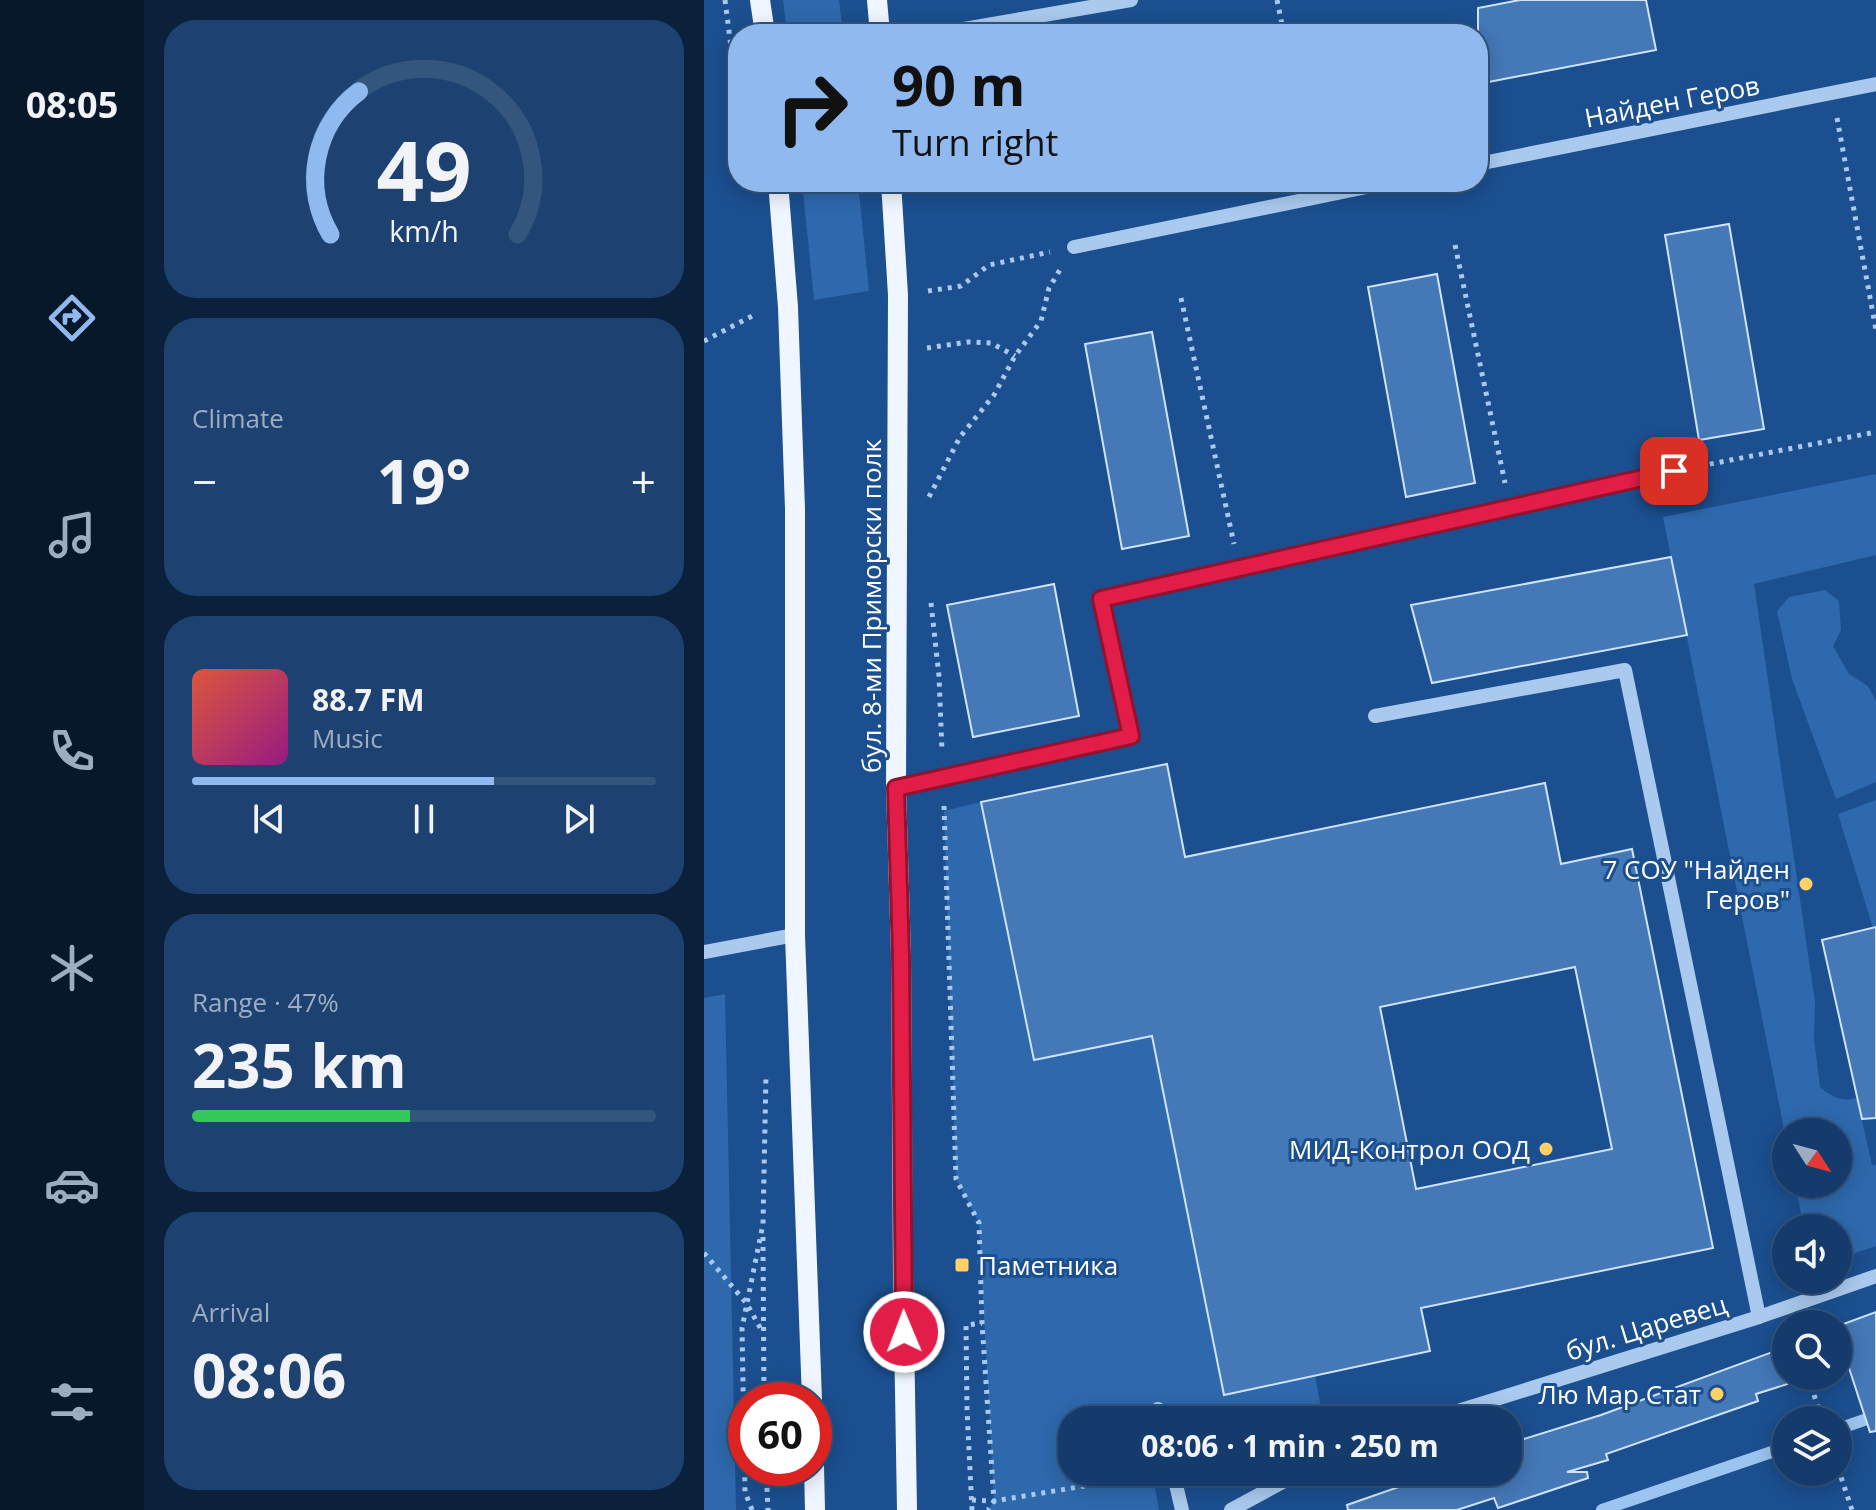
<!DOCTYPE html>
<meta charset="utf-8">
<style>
:root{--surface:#143b6b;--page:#1d4271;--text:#f1f3f6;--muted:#9dadc1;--line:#33557e;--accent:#90b9f0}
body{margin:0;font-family:"Open Sans",sans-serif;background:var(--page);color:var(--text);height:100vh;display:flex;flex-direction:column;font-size:30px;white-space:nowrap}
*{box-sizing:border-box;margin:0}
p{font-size:26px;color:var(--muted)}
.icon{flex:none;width:44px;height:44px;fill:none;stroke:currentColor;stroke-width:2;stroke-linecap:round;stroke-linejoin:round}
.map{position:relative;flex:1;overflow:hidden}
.details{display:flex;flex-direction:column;gap:20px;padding:20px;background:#0b203b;width:560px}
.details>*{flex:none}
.hud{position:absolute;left:24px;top:24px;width:760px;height:168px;border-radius:32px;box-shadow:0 4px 20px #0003,0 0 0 2px var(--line);background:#90b9f0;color:#111;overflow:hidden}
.needle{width:52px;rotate:126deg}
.controls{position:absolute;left:1068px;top:1118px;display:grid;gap:16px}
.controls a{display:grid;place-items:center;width:80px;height:80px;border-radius:50%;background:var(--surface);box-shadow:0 4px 20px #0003,0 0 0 2px var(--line);font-size:40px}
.speed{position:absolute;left:24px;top:1382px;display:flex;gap:16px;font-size:40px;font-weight:700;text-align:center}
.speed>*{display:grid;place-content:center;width:104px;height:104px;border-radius:50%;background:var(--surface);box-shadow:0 4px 20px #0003,0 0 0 2px var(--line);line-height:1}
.speed .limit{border:12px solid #d22;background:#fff;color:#111}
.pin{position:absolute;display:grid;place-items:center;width:68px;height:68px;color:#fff;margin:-34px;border-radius:16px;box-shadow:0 4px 12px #0006}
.me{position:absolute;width:88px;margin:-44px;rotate:359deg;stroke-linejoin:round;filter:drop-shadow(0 0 6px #0008)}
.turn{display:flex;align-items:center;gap:28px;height:168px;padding:0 32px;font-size:36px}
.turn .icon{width:104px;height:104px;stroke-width:2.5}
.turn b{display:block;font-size:56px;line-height:68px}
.big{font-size:60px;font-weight:700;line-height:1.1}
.details .card{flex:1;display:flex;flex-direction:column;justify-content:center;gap:12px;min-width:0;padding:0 28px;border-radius:32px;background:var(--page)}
.details .dial{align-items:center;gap:0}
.dial svg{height:208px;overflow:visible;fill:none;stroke:var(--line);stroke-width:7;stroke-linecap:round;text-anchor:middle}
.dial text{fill:var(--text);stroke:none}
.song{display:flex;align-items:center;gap:24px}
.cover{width:96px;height:96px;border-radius:12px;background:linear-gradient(135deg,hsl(10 70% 55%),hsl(310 70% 35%))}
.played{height:8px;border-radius:4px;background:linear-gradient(90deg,var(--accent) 65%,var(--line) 65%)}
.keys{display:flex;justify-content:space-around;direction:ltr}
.heat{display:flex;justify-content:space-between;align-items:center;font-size:44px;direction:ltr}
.charge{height:12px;border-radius:6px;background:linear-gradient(90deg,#34c759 47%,var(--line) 0)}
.trip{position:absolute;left:354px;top:1406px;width:464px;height:80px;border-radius:32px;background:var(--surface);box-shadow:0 4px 20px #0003,0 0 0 2px var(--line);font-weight:700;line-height:80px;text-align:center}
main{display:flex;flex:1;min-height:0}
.tabs{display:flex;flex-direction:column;width:144px;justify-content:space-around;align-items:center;background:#08182b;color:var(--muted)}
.tabs .icon{width:56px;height:56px}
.tabs .current{color:var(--accent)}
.tabs b{font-size:36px;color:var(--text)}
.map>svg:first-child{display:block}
</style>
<main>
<nav class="tabs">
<b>08:05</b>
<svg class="icon current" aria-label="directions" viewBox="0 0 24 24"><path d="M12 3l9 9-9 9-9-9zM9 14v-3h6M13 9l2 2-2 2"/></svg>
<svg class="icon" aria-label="music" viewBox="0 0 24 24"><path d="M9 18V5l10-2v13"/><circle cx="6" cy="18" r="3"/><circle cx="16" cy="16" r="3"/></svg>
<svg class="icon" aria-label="phone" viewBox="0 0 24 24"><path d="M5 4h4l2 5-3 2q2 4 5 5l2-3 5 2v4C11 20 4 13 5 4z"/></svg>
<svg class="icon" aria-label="climate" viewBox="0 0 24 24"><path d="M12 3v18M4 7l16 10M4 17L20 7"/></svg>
<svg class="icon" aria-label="car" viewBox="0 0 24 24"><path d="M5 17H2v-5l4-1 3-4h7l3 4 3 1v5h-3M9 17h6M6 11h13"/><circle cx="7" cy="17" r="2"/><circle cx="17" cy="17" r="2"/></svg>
<svg class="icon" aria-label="filters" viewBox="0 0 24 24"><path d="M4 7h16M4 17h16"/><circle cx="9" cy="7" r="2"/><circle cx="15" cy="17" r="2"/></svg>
</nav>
<section class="details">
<div class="card dial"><svg viewBox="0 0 100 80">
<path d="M14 69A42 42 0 1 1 86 69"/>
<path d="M14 69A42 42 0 0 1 25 14" stroke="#90b9f0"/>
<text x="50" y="56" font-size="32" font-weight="700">49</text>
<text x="50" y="72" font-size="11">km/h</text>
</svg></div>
<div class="card"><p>Climate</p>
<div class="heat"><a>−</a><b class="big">19°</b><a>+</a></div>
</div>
<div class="card">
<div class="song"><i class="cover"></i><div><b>88.7 FM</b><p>Music</p></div></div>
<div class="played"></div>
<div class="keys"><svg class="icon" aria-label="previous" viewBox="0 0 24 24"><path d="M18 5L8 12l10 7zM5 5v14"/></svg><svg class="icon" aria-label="pause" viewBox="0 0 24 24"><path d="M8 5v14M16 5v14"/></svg><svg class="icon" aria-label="next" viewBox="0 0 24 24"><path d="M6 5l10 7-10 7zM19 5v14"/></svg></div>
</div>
<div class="card"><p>Range · 47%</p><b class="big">235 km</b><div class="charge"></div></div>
<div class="card"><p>Arrival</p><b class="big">08:06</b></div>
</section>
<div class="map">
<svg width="1172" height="1510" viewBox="0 0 1172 1510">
<rect width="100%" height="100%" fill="#1b4f8f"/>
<g fill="#2e69ad">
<polygon points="79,0 135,0 139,34 83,34"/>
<polygon points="98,182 154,182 165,291 110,300"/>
<path d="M 1172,474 L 1172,555 L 1050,584 L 1111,1002 L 1110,1038 L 1116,1087 C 1127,1097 1138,1102 1153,1098 L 1168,1165 L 1172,1165 L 1172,1246 L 1134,1259 L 1134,1228 L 1100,1228 L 1091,1184 L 1134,1184 L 1134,1132 L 1082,1132 L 1082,1139 L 959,517 Z"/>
<polygon points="1121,590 1135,601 1137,630 1129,646 1145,674 1164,686 1172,701 1172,782 1132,799 1088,679 1073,611 1085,597"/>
<polygon points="1172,800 1172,927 1169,928 1134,814"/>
<polygon points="277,802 330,1060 448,1036 520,1395 611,1375 619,1420 368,1420 368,1472 448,1472 455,1510 284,1510 290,1501 275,1223 252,1179 240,811"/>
<polygon points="21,994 32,1510 0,1510 0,998"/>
</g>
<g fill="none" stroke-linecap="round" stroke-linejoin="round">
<g stroke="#9cc4f0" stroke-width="12">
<polyline points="1134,1429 1172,1416"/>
<polyline points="898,1510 1082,1447"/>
</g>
</g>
<g fill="#4478b7" stroke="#cfe3fa" stroke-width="2" fill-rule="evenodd">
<polygon points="816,0 942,0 952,50 774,84 774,8"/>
<polygon points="1025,224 1060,429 995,440 961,235"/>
<polygon points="733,274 771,483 702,497 664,287"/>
<polygon points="448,332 485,536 418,549 381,344"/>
<polygon points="967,557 983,635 728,683 707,605"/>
<polygon points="350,584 375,716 269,737 243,605"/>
<path d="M 463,764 L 481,857 L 841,783 L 857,864 L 928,849 L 1009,1248 L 717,1308 L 726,1351 L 520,1395 L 448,1036 L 330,1060 L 277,802 ZM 871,967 L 908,1149 L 712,1189 L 676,1007 Z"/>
<polygon points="1172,927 1172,1118 1158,1119 1118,940"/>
<polygon points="1172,1312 1172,1431 1166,1432 1144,1365 1134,1368 1134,1326"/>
<polygon points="1082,1347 1082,1376 1109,1376 1052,1394 1054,1401 902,1454 904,1460 863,1472 883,1472 884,1478 794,1508 790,1498 753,1510 644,1510 643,1505 706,1483 703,1472 804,1472 804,1444 897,1415"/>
</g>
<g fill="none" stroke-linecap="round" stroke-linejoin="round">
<g stroke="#a9c9ee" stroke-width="5" stroke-dasharray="4 6" stroke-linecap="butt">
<polyline points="21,0 34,102"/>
<polyline points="573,0 580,34"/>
<polyline points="1133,118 1172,330"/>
<polyline points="751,245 801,483"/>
<polyline points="224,291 257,286 285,265 346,252"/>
<polyline points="477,298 530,544"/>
<polyline points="0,341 52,314"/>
<polyline points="223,348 264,342 287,343 311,356"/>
<polyline points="996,466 1172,432"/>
<polyline points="225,497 256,437 290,395 311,356 337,321 345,288 357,268"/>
<polyline points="227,603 235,676 238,752"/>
<polyline points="240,806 252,1179 275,1223 278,1323 290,1501 284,1510"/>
<polyline points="59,1237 60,1400"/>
<polyline points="0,1253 43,1304 59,1333"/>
<polyline points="1104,1376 1118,1420"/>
<polyline points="62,1468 64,1510"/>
<polyline points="1134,1468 1148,1510"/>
<polyline points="268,1500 290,1501 441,1476"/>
<polyline points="48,1510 41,1492 38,1328 59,1224 62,1074"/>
<polyline points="268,1510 263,1410 262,1325 278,1323"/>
</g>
<g stroke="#a9c9ee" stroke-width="14">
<polyline points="231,34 427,0"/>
<polyline points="774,164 1172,84"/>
<polyline points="370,247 687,182"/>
<polyline points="671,716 921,670 1055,1317"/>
<polyline points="192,788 427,736 397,599 970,471"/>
<polyline points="0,952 91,935"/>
<polyline points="454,1409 456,1420"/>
<polyline points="725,1420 1055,1317 1172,1276"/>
<polyline points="469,1472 478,1510"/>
<polyline points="527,1510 597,1472"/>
</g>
<g stroke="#f0f6ff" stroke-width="20">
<polyline points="56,0 61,34"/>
<polyline points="173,0 176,34"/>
<polyline points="74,182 84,307 91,509 91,935 108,1400"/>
<polyline points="187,182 194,295 192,788 197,955 199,1272 203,1510"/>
<polyline points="110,1466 111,1510"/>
</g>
</g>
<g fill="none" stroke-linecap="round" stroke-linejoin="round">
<defs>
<polyline id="route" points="200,1332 197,955 192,788 427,736 397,599 970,471"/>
</defs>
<use href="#route" stroke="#92132f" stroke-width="20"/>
<use href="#route" stroke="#e11d48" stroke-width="14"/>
</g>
<g fill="#ffd166" stroke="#1b4f8f" stroke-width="3">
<circle cx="1102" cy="884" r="8"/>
<circle cx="842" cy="1149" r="8"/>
<rect x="250" y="1257" width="16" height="16" rx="4"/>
<circle cx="1013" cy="1394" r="8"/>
</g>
<g text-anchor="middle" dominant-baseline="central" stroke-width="6" stroke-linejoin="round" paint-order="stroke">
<g font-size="26" fill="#fff" stroke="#1b4f8f">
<text transform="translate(968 101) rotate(-11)">Найден Геров</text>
<text transform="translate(167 606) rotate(-90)">бул. 8-ми Приморски полк</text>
<text transform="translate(942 1327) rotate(-17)">бул. Царевец</text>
</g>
<g font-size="26" fill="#fff" stroke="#1b4f8f" text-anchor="end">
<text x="1086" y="869">7 СОУ "Найден<tspan x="1086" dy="30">Геров"</tspan></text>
<text x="826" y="1149">МИД-Контрол ООД</text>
<text x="274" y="1265" text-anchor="start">Паметника</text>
<text x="997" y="1394">Лю Мар Стат</text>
</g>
</g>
</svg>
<div class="controls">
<a><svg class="needle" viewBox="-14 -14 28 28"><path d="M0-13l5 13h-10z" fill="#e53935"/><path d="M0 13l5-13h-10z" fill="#9dadc1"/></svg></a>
<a><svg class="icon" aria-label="sound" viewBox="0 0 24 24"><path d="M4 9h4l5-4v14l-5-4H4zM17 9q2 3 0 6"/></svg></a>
<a><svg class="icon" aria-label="search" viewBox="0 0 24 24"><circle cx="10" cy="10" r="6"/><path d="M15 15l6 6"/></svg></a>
<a><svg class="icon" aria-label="layers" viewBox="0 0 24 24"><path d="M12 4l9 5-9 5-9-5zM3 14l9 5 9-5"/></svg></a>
</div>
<div class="speed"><div class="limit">60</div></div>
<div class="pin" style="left:970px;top:471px;background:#d93025"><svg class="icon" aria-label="arrive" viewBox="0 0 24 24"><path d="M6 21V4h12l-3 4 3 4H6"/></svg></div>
<svg class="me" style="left:200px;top:1332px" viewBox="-20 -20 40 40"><circle r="17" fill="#e11d48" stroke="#fff" stroke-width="3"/><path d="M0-11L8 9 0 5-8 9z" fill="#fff"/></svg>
<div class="trip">08:06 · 1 min · 250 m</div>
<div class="hud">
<div class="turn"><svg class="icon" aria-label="right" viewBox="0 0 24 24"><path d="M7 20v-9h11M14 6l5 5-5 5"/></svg><div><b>90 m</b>Turn right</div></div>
</div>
</div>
</main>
